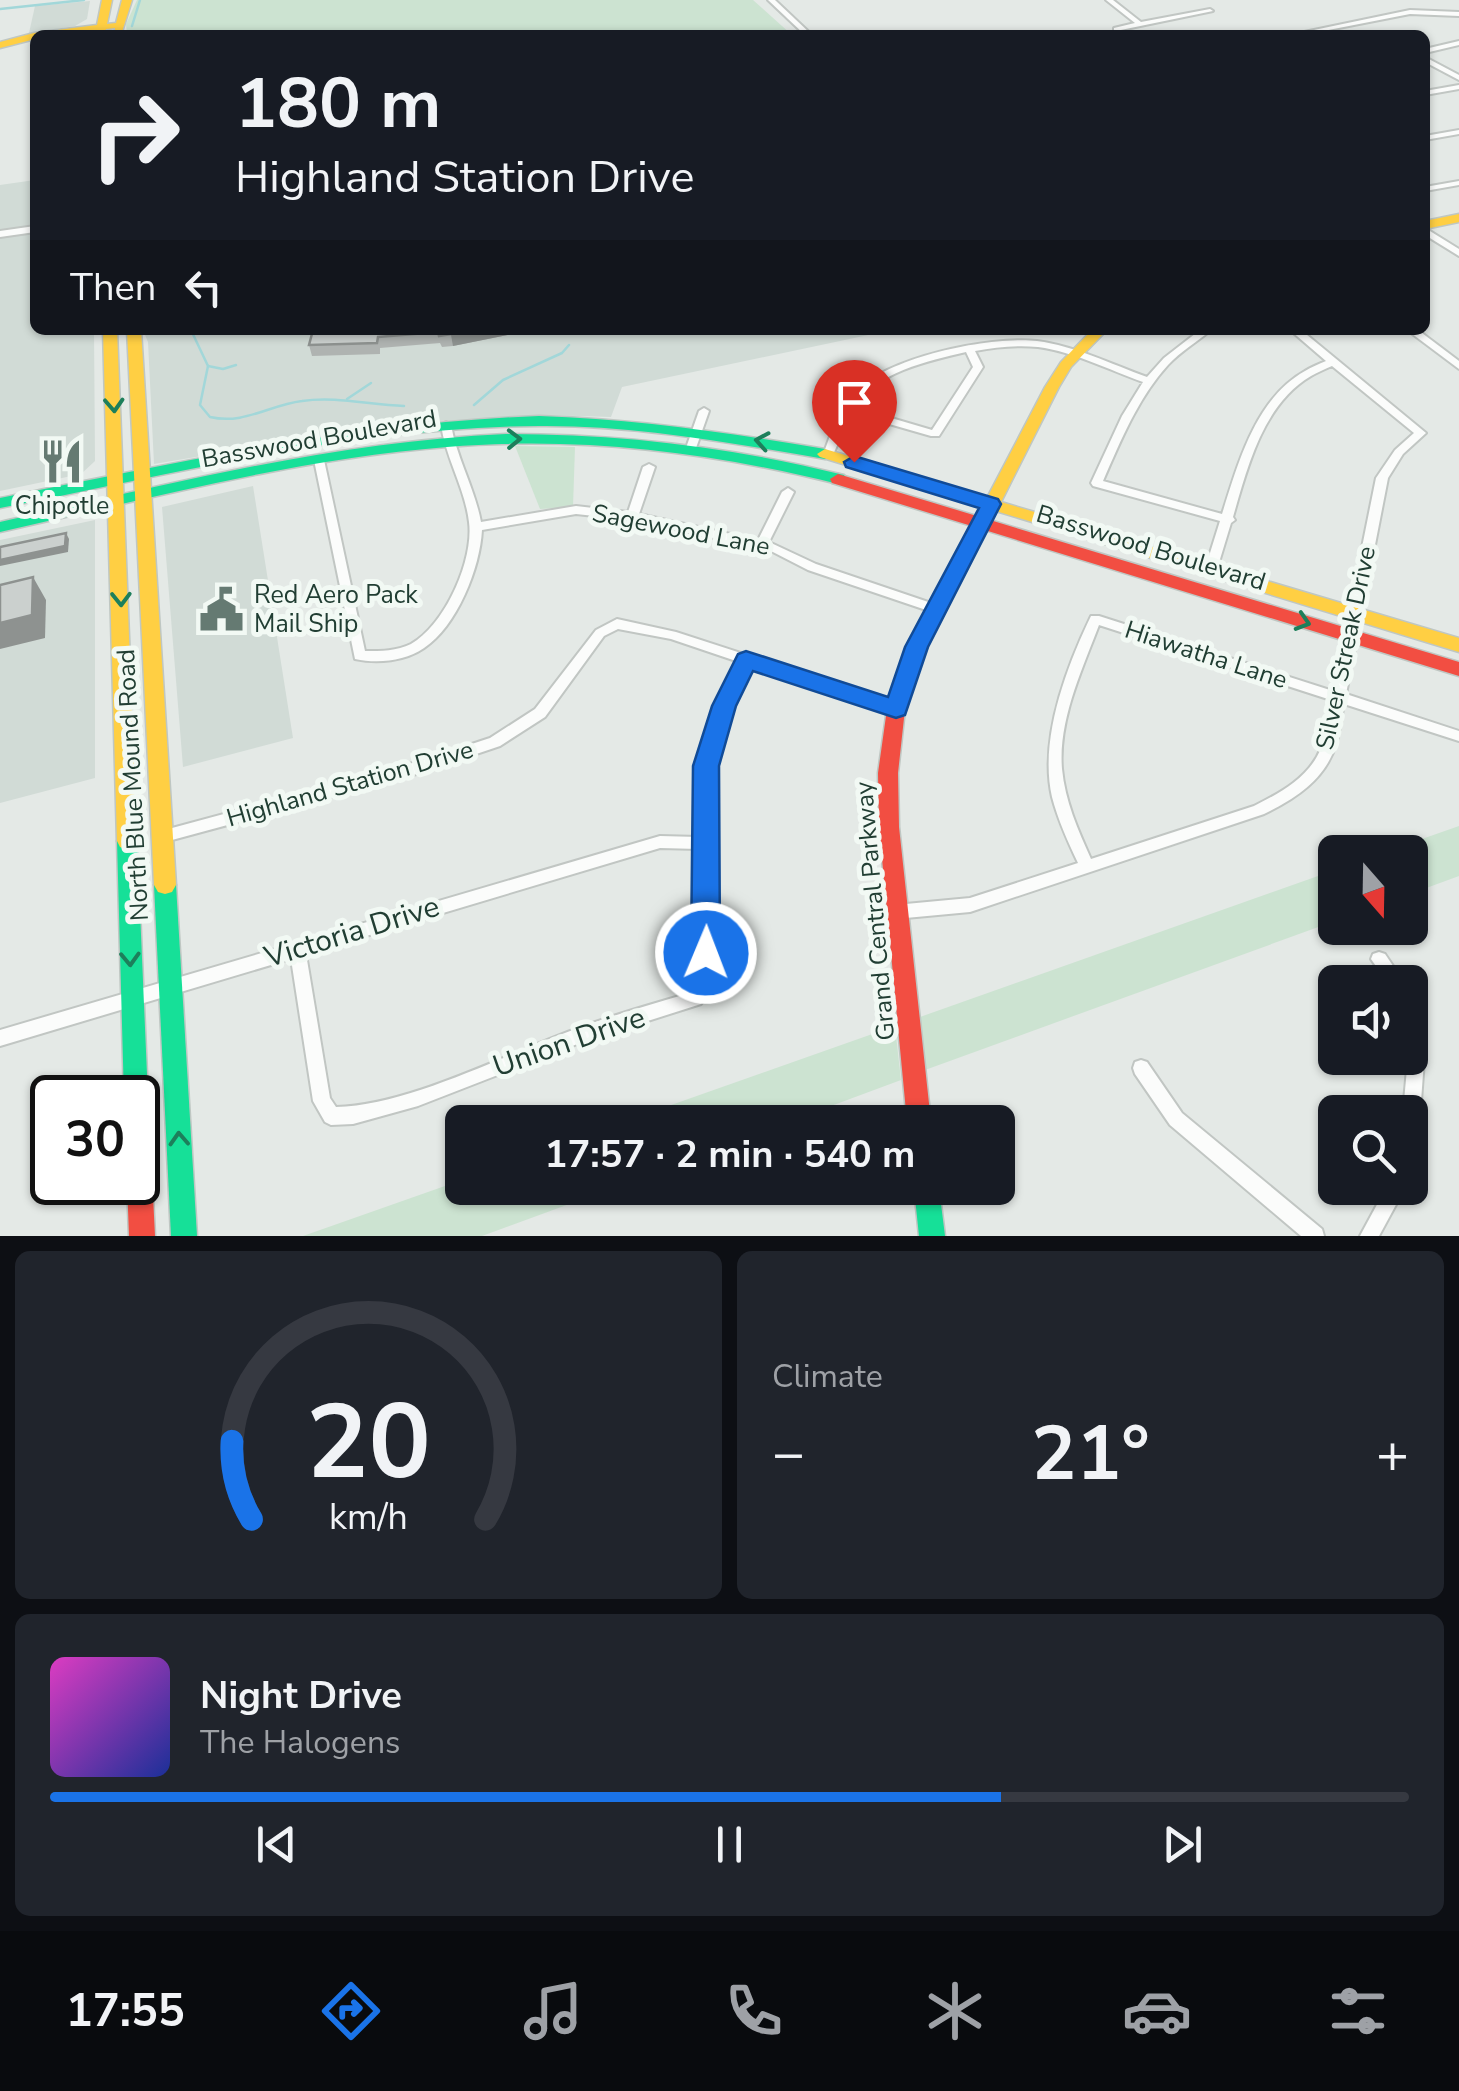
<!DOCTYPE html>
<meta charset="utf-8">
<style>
:root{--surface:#171b24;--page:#20242c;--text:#f1f3f6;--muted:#9ea1a6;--line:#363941;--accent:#1a73e8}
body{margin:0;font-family:"Nunito Sans",sans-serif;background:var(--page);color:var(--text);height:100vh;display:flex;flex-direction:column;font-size:38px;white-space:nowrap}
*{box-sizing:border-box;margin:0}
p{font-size:32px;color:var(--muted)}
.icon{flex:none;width:55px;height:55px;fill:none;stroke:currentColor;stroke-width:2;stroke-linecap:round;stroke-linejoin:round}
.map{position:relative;height:1236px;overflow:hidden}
.sheet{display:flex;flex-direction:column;gap:15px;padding:15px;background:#0d0f14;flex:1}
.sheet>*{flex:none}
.guide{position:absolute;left:30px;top:30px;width:1400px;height:305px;border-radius:15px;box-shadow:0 2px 8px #0004;background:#171b24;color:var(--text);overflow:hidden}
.needle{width:65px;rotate:160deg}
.fabs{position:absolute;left:1318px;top:835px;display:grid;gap:20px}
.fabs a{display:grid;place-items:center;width:110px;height:110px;border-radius:15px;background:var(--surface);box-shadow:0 2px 8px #0004;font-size:50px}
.speed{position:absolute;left:30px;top:1075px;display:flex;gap:20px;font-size:50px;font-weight:700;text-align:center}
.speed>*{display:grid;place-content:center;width:130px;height:130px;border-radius:50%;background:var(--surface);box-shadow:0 2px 8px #0004;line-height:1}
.speed .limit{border:5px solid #111;border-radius:15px;background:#fff;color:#111}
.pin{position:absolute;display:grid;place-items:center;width:85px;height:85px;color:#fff;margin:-102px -42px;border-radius:50% 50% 50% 0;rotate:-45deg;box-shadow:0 0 10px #0007}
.pin .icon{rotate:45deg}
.me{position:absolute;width:110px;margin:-55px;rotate:1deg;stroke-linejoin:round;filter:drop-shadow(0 0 8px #0008)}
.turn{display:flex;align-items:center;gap:35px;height:210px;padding:0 40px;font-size:45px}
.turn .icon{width:130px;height:130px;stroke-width:2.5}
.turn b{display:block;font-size:70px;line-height:85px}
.then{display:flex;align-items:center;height:95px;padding:0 40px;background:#0003;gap:20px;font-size:38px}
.big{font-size:75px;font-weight:700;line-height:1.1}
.sheet .tile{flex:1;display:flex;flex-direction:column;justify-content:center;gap:15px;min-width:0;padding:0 35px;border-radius:15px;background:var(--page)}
.sheet .dial{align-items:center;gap:0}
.dial svg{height:260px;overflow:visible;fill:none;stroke:var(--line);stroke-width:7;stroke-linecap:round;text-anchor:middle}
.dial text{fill:var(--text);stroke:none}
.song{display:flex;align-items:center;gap:30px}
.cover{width:120px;height:120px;border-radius:15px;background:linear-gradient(135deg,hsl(310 70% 55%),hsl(230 70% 35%))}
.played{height:10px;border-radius:5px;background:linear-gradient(90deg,var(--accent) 70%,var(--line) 70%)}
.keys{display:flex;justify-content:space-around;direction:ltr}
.heat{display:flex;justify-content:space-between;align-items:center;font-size:55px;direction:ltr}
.sheet .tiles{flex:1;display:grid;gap:15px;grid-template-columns:1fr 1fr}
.tile:last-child{grid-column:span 2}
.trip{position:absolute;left:445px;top:1105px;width:570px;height:100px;border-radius:15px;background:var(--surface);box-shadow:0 2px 8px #0004;font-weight:700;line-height:100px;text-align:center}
.tab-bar{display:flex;height:160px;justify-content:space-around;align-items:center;background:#090b0e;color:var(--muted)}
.tab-bar .icon{width:70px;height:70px}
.tab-bar .current{color:var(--accent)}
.tab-bar b{font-size:45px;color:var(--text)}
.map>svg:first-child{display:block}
</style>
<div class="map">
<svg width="1459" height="1236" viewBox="0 0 1459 1236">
<rect width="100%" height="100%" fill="#e4e9e6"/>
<g fill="#d1dbd6">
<polygon points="90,1 87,19 75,26 29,33 35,6"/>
<polygon points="35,180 35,330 94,330 95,461 81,474 0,491 0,185"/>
<polygon points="143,330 892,330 622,387 611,417 544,415 388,425 154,464 148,342"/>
<polygon points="253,486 293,738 183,767 162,507"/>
<polygon points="95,520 95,778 0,803 0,540"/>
</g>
<g fill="#cce3d1">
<polygon points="137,0 753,0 792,35 127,35 126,24"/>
<polygon points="515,446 575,447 573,507 540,509"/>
<polygon points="1459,826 1459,876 1410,894 1410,852 1385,852"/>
<polygon points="1335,870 1335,921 925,1070 920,1017"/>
<polygon points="895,1026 901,1080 788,1122 623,1122"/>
<polygon points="462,1180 462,1188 613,1188 482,1236 303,1236"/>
</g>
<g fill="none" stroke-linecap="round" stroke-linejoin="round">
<g stroke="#a2d7d9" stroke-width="2.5">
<polyline points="0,9 84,0"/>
<polyline points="132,26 140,0"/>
<path d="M 191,330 L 208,366 L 200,405 L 210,417 C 244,425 269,405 302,401 C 336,396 370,405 404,406"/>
<polyline points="193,331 208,330"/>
<polyline points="208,366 223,369 236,365"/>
<polyline points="347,399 371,383"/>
<polyline points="474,405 503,380 562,353 569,345"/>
</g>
<defs>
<g id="street">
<polygon points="768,0 775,0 812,35 805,35"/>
<polygon points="1106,0 1113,0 1141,22 1210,9 1213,11 1116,31 1114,30 1114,28 1135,23"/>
<polygon points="1410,10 1459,12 1459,16 1410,14 1303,35 1290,35"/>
<polygon points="1459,41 1459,45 1425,53 1425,49"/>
<polygon points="1425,57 1459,75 1459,80 1425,62"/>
<polygon points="1459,85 1459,89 1425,95 1425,91"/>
<polygon points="1459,130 1459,134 1425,140 1425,136"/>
<polygon points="1459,181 1459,185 1425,191 1425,187"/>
<polygon points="35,226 35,232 0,237 0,231"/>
<polygon points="1425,228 1459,249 1459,256 1425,235"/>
<path d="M 1200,330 L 1211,330 C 1197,342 1181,351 1168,365 C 1138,398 1121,440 1103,481 L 1222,514 C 1238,464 1255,399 1305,371 C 1311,367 1319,364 1326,361 L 1290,330 L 1301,330 L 1426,433 L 1403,454 L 1388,478 L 1346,694 L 1459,731 L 1459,741 L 1344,704 C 1341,717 1340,731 1336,744 C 1326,779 1295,799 1264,814 L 970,912 L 895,919 L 890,917 L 887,912 L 890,907 L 895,905 L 970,898 L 1078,863 C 1068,842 1058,820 1052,797 C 1039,740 1066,668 1091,616 L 1099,616 L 1333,691 L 1376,478 L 1395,450 L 1414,433 L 1332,366 C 1325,369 1318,372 1311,376 C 1263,404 1247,468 1233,517 L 1235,520 L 1231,523 L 1217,569 L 1211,573 L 1205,569 L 1220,521 L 1093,486 L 1091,483 L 1122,416 L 1143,382 C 1109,370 1075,352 1038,347 C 1017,345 996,347 975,351 L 983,367 L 939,436 L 931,436 L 851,413 L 832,457 L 828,458 L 823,455 C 831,434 838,410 854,393 C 887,357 989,336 1037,341 C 1075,346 1111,364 1147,377 L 1164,358 ZM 966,352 L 973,367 L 932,430 L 854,407 C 877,372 927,361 966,352 ZM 1099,625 L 1331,700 C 1328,716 1327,733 1321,748 C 1310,777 1280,793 1254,806 L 1091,859 C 1078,830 1065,801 1062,769 C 1058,720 1082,670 1099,625 Z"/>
<polygon points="1407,330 1418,330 1459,361 1459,369"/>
<polygon points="704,408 709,411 696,448 695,450 687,450 686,448 699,411"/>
<path d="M 446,422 L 451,425 C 457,459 475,489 481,522 L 576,506 L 628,512 L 643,467 L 649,464 L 655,467 L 639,514 L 758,540 L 782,492 L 788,488 L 794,492 L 769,542 L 816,564 L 940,606 L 942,609 L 940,612 L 932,612 L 808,570 L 769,550 L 632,520 L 576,514 L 482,530 C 480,568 457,626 424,648 C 405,661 378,664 355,659 L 314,460 L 319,457 L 324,460 L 365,651 C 381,651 397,651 411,644 C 445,625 474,560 469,522 C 465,488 446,459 441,425 Z"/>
<path d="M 617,619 L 676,632 L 901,705 L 903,709 L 901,713 L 896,714 L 750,666 L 731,706 L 713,766 L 714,953 L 709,992 L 701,1004 L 585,1041 L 418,1106 L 353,1124 L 331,1125 L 325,1122 L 313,1101 L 291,959 L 0,1046 L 0,1030 L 660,836 L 699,837 L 699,766 L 717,706 L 739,662 L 671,639 L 618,629 L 604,636 L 545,717 L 500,746 L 420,773 L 161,843 L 156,841 L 154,837 L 156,833 L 161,831 L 420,761 L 490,738 L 535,709 L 596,630 ZM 660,848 L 699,849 L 698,953 L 693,989 L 690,993 C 645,1006 600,1019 557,1036 C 492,1061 405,1105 336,1107 L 330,1098 L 306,954 Z"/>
<polygon points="1379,952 1385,954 1404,982 1387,982 1371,959 1373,954"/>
<polygon points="1410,1003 1416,1006 1418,1011 1425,1046 1419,1129 1416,1135 1410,1138 1410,1112 1403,1112 1408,1058 1410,1058"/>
<polygon points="1141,1060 1147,1062 1182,1113 1322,1229 1324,1236 1301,1236 1170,1125 1135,1074 1133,1068 1135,1062"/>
<polygon points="1386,1188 1405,1188 1379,1236 1360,1236"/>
</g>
<g id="fast">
<path d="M 539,416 C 636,419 730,433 825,449 L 833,454 L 825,459 C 731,443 635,425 539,426 C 357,427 178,473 0,508 L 0,498 C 179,462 356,423 539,416 Z"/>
<path d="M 506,434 C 621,434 732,447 844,475 L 846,479 L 838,484 C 710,452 579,436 447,447 C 295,459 148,499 0,532 L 0,522 C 168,484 333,442 506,434 Z"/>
<polygon points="127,832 134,835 137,841 148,1098 145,1106 138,1109 138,1098 124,1098 117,841 120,835"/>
<polygon points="165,876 172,878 176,885 197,1236 171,1236 154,885 158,878"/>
<polygon points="914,1188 939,1188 945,1236 919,1236"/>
</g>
<g id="slow">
<polygon points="102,0 112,0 107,24 116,23 122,0 132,0 121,35 115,35 115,28 106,29 105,35 95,35 96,31 35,35 35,39 0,48 0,42 34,33 97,25"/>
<polygon points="1459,214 1459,222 1425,229 1425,221"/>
<polygon points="103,330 117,330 137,841 134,847 127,850 120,847 117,841"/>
<polygon points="127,330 141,330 176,885 172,892 165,894 158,892 154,885"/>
<polygon points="1092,330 1107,330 1071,367 1059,387 1001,502 1459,638 1459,652 996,511 921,659 909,659 906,654 983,507 820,457 817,454 825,449 987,498 1045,387 1061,362"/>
</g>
<g id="jam">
<polygon points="838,474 1459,662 1459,676 832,483 830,479"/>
<polygon points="915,647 921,649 924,654 905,709 898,773 899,827 931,1122 907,1122 879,827 878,773 887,709 906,654 909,649"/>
<polygon points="138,1123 147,1126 150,1135 155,1236 129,1236 127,1182 138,1182"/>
</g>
</defs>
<use href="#street" stroke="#c1c6c3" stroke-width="4"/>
<use href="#fast" stroke="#bfc7c3" stroke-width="3"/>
<use href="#slow" stroke="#bfc7c3" stroke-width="3"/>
<use href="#jam" stroke="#bfc7c3" stroke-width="3"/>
<use href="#street" fill="#fbfcfb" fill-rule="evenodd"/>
<use href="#fast" fill="#16e098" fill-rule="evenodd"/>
<use href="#slow" fill="#ffcf43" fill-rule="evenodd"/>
<use href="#jam" fill="#f24e42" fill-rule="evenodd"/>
</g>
<polygon fill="#afb3b1" points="313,330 533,330 453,346 442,347 440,343 380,348 380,354 312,356 309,345"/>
<g fill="#8e9290">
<polygon points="475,330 533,330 453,346 451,335"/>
<polygon points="66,533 69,539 68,552 0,566 0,560"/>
<polygon points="33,577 46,600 45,638 0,649 0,623"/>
</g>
<g fill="#cbd0ce" stroke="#8e9290" stroke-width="2.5">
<polygon points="313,330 475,330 439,336 438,332 378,337 377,343 309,345"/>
<polygon points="66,533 65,546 0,560 0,547"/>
<polygon points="33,577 32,615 0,623 0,585"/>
</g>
<defs><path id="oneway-chevron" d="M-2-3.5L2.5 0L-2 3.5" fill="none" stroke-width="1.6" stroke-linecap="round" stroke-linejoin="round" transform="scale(2.5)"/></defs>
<g stroke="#1d7f5b">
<use href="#oneway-chevron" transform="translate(114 405) rotate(87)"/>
<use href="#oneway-chevron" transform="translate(514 439) rotate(-1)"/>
<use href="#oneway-chevron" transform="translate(762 441) rotate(-170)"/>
<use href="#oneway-chevron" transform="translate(121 599) rotate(89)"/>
<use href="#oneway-chevron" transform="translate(1303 622) rotate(17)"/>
<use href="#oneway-chevron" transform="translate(130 959) rotate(88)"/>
<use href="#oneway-chevron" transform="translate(179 1139) rotate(-93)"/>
</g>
<polygon fill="#1a73e8" stroke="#114b97" stroke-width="2.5" points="854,456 998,499 1001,504 928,647 905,715 896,718 753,671 736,706 719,766 720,953 716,962 706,966 695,962 691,953 693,766 712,706 738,654 746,651 888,697 905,647 979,508 846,467 844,462"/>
<defs>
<symbol id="restaurant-bare" viewBox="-9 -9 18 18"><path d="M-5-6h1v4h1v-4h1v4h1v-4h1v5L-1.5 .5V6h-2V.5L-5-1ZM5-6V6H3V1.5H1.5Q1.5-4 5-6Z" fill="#657a72" stroke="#f2f9f4" stroke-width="2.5" paint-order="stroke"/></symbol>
<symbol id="civic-bare" viewBox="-9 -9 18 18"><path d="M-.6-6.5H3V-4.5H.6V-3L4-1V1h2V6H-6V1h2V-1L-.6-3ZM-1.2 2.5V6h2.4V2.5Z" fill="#657a72" stroke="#f2f9f4" stroke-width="2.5" paint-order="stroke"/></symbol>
</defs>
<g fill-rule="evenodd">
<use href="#restaurant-bare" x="30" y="430" width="63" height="63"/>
<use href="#civic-bare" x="190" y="578" width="63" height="63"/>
</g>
<g text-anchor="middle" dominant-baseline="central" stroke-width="10" stroke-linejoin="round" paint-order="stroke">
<g font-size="25" fill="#213e33" stroke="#f2f9f4">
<text transform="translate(319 439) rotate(-10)">Basswood Boulevard</text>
<text transform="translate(681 530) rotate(11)">Sagewood Lane</text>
<text transform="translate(1151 548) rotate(17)">Basswood Boulevard</text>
<text transform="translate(1346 648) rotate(-78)">Silver Streak Drive</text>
<text transform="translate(1206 655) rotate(18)">Hiawatha Lane</text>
<text transform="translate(350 784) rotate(-16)">Highland Station Drive</text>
<text transform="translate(133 785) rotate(-93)">North Blue Mound Road</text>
<text transform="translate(875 911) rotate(-95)">Grand Central Parkway</text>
</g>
<g font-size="25" fill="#213e33" stroke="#f2f9f4">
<text x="62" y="506">Chipotle</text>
<text x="254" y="595" text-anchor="start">Red Aero Pack<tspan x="254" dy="29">Mail Ship</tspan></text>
</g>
<g font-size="30" fill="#213e33" stroke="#f2f9f4">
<text transform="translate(352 932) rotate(-17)">Victoria Drive</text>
<text transform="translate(569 1042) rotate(-19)">Union Drive</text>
</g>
</g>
</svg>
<div class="fabs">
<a><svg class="needle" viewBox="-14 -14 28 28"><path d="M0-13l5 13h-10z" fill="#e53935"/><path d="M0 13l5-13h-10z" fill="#9ea1a6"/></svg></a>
<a><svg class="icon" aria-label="sound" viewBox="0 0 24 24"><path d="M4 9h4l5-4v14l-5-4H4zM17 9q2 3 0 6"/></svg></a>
<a><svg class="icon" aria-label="search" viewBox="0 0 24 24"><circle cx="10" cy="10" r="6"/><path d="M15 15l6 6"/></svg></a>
</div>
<div class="speed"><div class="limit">30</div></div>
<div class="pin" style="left:854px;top:462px;background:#d93025"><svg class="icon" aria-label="arrive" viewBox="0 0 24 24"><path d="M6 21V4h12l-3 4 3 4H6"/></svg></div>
<svg class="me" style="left:706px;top:953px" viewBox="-20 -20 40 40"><circle r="17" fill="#1a73e8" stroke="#fff" stroke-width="3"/><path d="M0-11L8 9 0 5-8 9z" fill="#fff"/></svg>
<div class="trip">17:57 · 2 min · 540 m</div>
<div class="guide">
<div class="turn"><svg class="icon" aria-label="right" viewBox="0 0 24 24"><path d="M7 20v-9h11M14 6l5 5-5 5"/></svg><div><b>180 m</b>Highland Station Drive</div></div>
<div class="then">Then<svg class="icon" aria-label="left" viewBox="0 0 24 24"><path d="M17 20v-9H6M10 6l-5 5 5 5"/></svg></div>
</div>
</div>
<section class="sheet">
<div class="tiles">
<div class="tile dial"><svg viewBox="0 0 100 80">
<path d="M14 69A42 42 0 1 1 86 69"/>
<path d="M14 69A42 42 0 0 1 8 45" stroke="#1a73e8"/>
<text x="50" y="56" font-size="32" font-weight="700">20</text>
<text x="50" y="72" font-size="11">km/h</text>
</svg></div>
<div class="tile"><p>Climate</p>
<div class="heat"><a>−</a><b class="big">21°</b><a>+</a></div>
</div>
<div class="tile">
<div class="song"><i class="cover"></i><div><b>Night Drive</b><p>The Halogens</p></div></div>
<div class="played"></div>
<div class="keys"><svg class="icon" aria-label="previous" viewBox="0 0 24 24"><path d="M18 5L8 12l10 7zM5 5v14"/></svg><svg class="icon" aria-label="pause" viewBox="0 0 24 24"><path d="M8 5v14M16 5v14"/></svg><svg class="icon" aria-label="next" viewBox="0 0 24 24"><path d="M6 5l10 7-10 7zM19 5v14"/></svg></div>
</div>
</div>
</section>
<nav class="tab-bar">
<b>17:55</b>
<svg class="icon current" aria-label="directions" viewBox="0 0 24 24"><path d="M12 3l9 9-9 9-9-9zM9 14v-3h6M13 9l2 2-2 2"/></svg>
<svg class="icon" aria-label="music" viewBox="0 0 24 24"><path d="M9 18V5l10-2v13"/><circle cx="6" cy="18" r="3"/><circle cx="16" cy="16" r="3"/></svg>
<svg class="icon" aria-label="phone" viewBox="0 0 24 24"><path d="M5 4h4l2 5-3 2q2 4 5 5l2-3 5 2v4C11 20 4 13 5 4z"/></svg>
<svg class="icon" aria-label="climate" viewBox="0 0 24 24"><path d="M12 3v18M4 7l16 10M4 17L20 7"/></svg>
<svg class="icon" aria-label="car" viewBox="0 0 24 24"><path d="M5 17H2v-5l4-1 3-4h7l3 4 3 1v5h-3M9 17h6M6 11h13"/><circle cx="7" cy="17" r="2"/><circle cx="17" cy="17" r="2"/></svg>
<svg class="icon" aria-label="filters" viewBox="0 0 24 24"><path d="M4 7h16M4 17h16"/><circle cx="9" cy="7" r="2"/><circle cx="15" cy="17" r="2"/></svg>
</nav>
